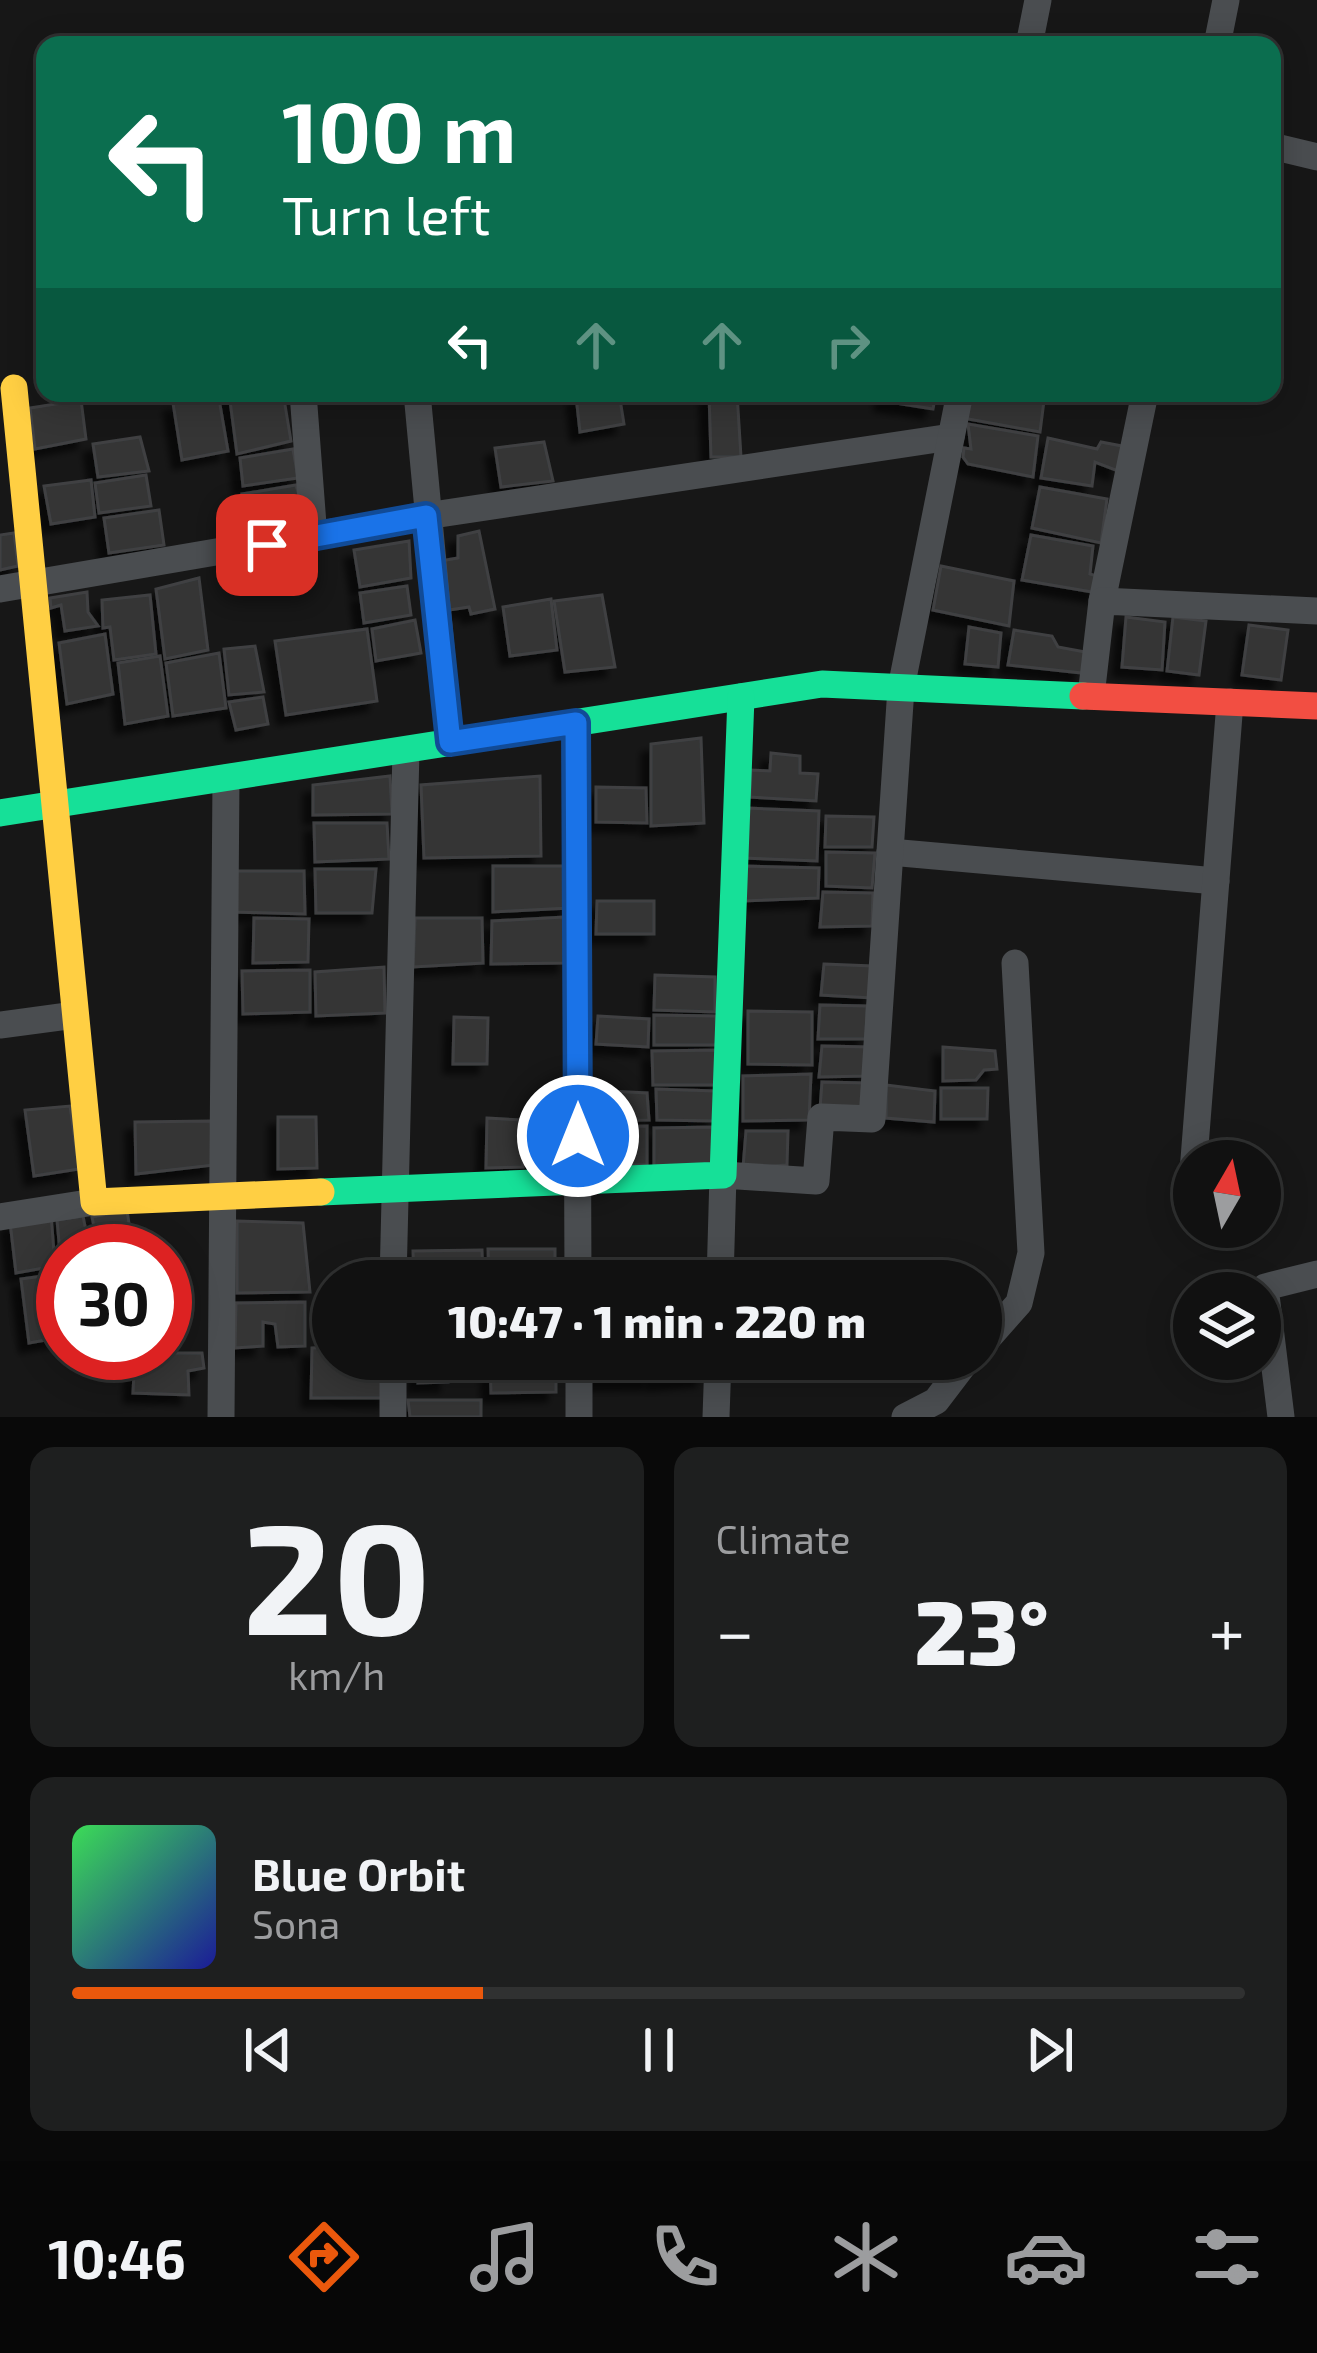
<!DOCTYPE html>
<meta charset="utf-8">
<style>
:root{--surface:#111;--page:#1e1f1f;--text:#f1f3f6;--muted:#9c9d9f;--line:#303131;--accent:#ea580c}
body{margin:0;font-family:"Exo 2",sans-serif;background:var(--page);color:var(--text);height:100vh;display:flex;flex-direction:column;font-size:45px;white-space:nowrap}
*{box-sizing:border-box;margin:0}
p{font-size:39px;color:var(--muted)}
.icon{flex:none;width:66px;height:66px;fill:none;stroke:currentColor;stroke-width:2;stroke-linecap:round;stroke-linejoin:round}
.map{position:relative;height:1417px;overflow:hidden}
.panel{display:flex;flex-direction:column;gap:30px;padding:30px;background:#090909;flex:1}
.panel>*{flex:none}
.hud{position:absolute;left:36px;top:36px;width:1245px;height:366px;border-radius:24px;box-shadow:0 6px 30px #0003,0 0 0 3px var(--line);background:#0b6e4f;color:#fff;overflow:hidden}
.needle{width:78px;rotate:9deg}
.tools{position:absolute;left:1173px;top:1140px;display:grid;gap:24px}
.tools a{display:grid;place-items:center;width:108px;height:108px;border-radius:50%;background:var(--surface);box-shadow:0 6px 30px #0003,0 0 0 3px var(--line);font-size:60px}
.speed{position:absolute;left:36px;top:1224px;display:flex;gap:24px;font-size:60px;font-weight:700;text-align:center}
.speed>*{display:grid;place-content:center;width:156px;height:156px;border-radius:50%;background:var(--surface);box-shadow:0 6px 30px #0003,0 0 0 3px var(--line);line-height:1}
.speed .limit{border:18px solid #d22;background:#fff;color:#111}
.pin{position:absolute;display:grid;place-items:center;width:102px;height:102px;color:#fff;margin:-51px;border-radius:24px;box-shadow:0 6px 18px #0006}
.me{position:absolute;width:132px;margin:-66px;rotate:0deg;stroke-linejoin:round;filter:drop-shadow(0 0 9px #0008)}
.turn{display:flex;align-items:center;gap:42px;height:252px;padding:0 48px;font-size:54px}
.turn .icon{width:156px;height:156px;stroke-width:2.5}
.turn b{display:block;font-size:84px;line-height:102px}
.lanes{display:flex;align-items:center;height:114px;padding:0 48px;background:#0003;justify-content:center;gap:60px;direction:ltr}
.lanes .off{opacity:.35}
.big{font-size:90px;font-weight:800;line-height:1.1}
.panel .tile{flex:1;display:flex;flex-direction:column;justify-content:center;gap:18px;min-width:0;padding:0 42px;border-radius:24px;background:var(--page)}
.panel .dial{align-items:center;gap:0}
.dial b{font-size:156px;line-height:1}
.song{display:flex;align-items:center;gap:36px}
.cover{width:144px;height:144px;border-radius:18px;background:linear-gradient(135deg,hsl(130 70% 55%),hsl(240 70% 35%))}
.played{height:12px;border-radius:6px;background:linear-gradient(90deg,var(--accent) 35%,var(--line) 35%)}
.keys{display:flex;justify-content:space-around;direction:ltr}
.heat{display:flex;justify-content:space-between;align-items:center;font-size:66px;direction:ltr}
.panel .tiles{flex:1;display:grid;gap:30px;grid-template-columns:1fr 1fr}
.tile:last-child{grid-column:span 2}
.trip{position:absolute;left:312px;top:1260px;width:690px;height:120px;border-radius:60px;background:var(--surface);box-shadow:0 6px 30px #0003,0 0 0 3px var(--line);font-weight:800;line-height:120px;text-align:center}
.tabs{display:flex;height:192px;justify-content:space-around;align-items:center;background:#070707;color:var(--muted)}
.tabs .icon{width:84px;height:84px}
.tabs .current{color:var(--accent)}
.tabs b{font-size:54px;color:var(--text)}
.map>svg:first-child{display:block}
</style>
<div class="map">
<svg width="1317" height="1417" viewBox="0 0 1317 1417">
<defs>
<filter id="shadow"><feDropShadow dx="-9" dy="9" stdDeviation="3" flood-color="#0009"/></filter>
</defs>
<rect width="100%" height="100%" fill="#171717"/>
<g fill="#343536" stroke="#3f4143" stroke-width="3" filter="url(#shadow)">
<polygon points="229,393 283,393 291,441 237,454"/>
<polygon points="619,393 624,424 580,432 576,396"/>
<polygon points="709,393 737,393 741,457 711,457"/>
<polygon points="885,393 936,393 933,409 883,401"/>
<polygon points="969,393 1045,393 1040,432 963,418"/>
<polygon points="219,399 228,451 182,460 173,403"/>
<polygon points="81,400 86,439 35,449 30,408"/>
<polygon points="968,424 1038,436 1033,477 968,464 963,457 964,448 971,449"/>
<polygon points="140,437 149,471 98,477 93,444"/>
<polygon points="1048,438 1097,449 1101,442 1122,446 1118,471 1095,462 1092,486 1041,478"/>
<polygon points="544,442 553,481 501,487 495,448"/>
<polygon points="293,449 298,478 243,486 240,458"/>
<polygon points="146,475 151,506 99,513 95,483"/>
<polygon points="91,480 95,517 51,524 44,486"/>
<polygon points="296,485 307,523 249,533 242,494"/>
<polygon points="1040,487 1107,499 1101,543 1032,528"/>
<polygon points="159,510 164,545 109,553 104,518"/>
<polygon points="479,531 495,609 471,614 469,607 449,610 435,562 458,558 458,536"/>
<polygon points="14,533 18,566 0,570 0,535"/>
<polygon points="1031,535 1093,546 1090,574 1100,577 1098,593 1022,580"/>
<polygon points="409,541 411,578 360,587 354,550"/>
<polygon points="941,566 1014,581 1009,626 933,610"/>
<polygon points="199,578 208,650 165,659 156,589"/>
<polygon points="407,586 411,615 364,623 360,593"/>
<polygon points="87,592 88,612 98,626 65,631 61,605 51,608 50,598"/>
<polygon points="150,595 156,654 114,660 110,627 103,628 102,600"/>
<polygon points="602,595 615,667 565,672 554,601"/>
<polygon points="551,599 557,650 510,656 503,607"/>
<polygon points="1126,617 1165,622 1162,670 1122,667"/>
<polygon points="1173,617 1206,621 1199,675 1167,671"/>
<polygon points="415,620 421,653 376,661 372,629"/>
<polygon points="1249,625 1288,630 1281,680 1242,675"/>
<polygon points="969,627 1001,633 998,667 965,664"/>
<polygon points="367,629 377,701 286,715 275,641"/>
<polygon points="1014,630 1052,636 1058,647 1085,652 1082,673 1008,665"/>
<polygon points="105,634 113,694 67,704 59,643"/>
<polygon points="255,646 264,692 229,695 224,649"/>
<polygon points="219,653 226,708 173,716 166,663"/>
<polygon points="160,656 168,716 125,724 118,663"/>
<polygon points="263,697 268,724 236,730 229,702"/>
<polygon points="701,738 704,823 651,826 651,744"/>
<polygon points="771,753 800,756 800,773 818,774 816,801 750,797 751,770 770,771"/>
<polygon points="390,776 392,814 313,815 313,785"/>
<polygon points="540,776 541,856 424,858 421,785"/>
<polygon points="596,787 646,788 647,823 596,822"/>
<polygon points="745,808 819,811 817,861 743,858"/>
<polygon points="826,816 874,817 872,847 825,847"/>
<polygon points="314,823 387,823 389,859 315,862"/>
<polygon points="826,852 875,853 872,888 826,886"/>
<polygon points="493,866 566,866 569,908 493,912"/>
<polygon points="741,866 819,868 818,898 742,901"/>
<polygon points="315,869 376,869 372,913 316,913"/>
<polygon points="235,871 304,871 305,914 234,912"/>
<polygon points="823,892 873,893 872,926 820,927"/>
<polygon points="597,901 654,901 654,934 596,934"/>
<polygon points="564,917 566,963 491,964 492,921"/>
<polygon points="254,918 309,919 308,962 253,963"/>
<polygon points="415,918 482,918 483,963 413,967"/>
<polygon points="824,964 872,966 872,998 821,995"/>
<polygon points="384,967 385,1013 316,1016 315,972"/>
<polygon points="310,970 310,1012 243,1014 242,971"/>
<polygon points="655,975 715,977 715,1012 654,1010"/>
<polygon points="820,1005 867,1006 866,1039 818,1039"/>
<polygon points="748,1011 812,1012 812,1065 748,1064"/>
<polygon points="654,1015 716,1016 717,1045 654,1045"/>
<polygon points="598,1016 649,1019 648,1047 596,1044"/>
<polygon points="454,1017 488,1018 487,1064 453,1064"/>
<polygon points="822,1046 870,1047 867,1076 819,1077"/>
<polygon points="943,1047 995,1051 997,1069 984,1070 976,1080 943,1081"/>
<polygon points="719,1050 719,1085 653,1085 652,1051"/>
<polygon points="811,1074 809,1120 743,1121 743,1076"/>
<polygon points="822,1082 867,1083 866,1112 820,1109"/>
<polygon points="886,1085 935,1091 934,1122 886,1118"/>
<polygon points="941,1088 988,1088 987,1119 941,1119"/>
<polygon points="656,1089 715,1091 714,1121 657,1120"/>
<polygon points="609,1091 647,1093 649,1120 589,1121 590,1103 608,1104"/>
<polygon points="70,1106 79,1169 34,1176 25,1110"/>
<polygon points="278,1117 316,1117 317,1168 278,1169"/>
<polygon points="487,1118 522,1120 523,1167 486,1168"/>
<polygon points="527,1118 562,1120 564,1164 529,1165"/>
<polygon points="211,1121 214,1165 136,1174 135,1122"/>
<polygon points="647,1126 647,1165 593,1165 591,1127"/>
<polygon points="714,1127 712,1164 654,1167 654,1128"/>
<polygon points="746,1131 788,1131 787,1165 743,1168"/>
<polygon points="127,1210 133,1251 99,1251 92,1217"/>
<polygon points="51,1214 55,1266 16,1273 10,1222"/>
<polygon points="83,1216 90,1251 63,1251 61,1264 57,1220"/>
<polygon points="237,1221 303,1223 310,1292 237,1293"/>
<polygon points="488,1249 555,1249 555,1281 489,1281"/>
<polygon points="482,1250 483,1281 414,1281 413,1251"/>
<polygon points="57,1274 63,1337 29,1343 21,1279"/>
<polygon points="305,1302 305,1346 278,1347 275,1324 263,1322 263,1346 235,1348 236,1303"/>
<polygon points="333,1347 333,1359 387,1359 389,1398 311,1398 312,1348"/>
<polygon points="135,1353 202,1353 204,1368 188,1371 189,1395 133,1393"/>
<polygon points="419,1359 447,1359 448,1382 418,1383"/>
<polygon points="490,1359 556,1359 556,1392 491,1393"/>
<polygon points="591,1359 651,1359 652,1380 591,1381"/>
<polygon points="656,1359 704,1359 705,1377 656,1381"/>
<polygon points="408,1400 481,1400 481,1417 410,1417"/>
</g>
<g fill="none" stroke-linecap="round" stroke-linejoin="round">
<g stroke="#4a4d50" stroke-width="27">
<polyline points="1029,45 1038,0"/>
<polyline points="1217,45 1226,0"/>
<polyline points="1272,146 1317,157"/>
<polyline points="303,393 314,538"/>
<polyline points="417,393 450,743"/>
<polyline points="0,589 426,516 951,437"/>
<polyline points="1102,601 1145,393"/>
<polyline points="1091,696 1102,601 1317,611"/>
<polyline points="576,723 578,1281"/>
<polyline points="890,852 1216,881"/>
<polyline points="0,1025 75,1015"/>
<polyline points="1191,1197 1230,702"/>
<polyline points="0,1217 94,1202"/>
<polyline points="393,1281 406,750"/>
<polyline points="720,1281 723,1175 816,1181 821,1117 872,1119 901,688 960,393"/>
<polyline points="981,1346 1019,1303 1031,1253 1015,963"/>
<polyline points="393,1359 393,1417"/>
<polyline points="579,1359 579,1417"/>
<polyline points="221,1417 226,778"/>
<polyline points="716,1417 718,1359"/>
<polyline points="905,1417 936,1401 968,1359"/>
<polyline points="1281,1417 1265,1287 1317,1274"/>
</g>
<g stroke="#16e098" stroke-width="27">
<polyline points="0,813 822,684 1083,696"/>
<polyline points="321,1192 723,1175 741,697"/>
</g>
<polyline stroke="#ffcf43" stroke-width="27" points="14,388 94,1202 321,1192"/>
<polyline stroke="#f24e42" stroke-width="27" points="1083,696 1317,706"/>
</g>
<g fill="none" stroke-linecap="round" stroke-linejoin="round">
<defs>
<polyline id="route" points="267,545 426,516 450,742 576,723 578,1136"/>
</defs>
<use href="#route" stroke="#114b97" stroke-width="30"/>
<use href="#route" stroke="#1a73e8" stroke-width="21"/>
</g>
</svg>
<div class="tools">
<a><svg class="needle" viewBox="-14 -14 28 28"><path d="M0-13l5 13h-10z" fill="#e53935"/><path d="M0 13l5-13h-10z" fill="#9c9d9f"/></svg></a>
<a><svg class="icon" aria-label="layers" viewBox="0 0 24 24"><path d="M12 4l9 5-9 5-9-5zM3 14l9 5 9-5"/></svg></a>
</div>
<div class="speed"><div class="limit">30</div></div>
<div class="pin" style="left:267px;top:545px;background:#d93025"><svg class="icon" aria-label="arrive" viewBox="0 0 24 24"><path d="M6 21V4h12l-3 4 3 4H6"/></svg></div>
<svg class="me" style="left:578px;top:1136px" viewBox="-20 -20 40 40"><circle r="17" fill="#1a73e8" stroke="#fff" stroke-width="3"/><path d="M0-11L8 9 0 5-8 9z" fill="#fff"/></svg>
<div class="trip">10:47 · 1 min · 220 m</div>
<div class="hud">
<div class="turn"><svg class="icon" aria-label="left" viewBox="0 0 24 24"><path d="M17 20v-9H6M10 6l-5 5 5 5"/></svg><div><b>100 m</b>Turn left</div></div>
<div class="lanes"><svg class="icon" aria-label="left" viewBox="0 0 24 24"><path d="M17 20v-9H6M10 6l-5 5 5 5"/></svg><svg class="icon off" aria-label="ahead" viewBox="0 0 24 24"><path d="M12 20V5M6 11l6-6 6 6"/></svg><svg class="icon off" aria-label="ahead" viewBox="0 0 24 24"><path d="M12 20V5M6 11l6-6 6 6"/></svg><svg class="icon off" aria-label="right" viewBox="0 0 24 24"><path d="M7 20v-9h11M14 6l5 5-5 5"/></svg></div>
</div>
</div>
<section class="panel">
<div class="tiles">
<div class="tile dial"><b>20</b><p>km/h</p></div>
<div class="tile"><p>Climate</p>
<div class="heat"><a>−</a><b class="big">23°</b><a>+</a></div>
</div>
<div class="tile">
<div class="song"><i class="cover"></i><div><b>Blue Orbit</b><p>Sona</p></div></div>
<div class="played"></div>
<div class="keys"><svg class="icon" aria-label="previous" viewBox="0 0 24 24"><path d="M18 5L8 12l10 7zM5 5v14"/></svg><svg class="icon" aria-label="pause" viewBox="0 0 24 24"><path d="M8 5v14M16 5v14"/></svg><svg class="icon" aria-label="next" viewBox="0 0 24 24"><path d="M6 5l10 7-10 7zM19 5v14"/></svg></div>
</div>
</div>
</section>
<nav class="tabs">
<b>10:46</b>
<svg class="icon current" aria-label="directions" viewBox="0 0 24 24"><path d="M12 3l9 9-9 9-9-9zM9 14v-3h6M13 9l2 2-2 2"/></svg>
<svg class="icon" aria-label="music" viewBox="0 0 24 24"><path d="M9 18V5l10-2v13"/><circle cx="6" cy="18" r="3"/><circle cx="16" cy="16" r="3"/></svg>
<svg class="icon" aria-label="phone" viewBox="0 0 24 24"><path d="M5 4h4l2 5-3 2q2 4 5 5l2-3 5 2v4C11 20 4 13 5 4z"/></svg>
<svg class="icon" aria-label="climate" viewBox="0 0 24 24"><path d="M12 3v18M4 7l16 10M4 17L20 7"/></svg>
<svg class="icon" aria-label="car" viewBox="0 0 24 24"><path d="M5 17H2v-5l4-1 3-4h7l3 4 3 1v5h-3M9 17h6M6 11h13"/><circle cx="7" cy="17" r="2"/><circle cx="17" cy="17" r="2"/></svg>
<svg class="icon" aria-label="filters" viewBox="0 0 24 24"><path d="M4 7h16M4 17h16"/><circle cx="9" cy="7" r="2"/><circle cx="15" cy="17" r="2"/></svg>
</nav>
